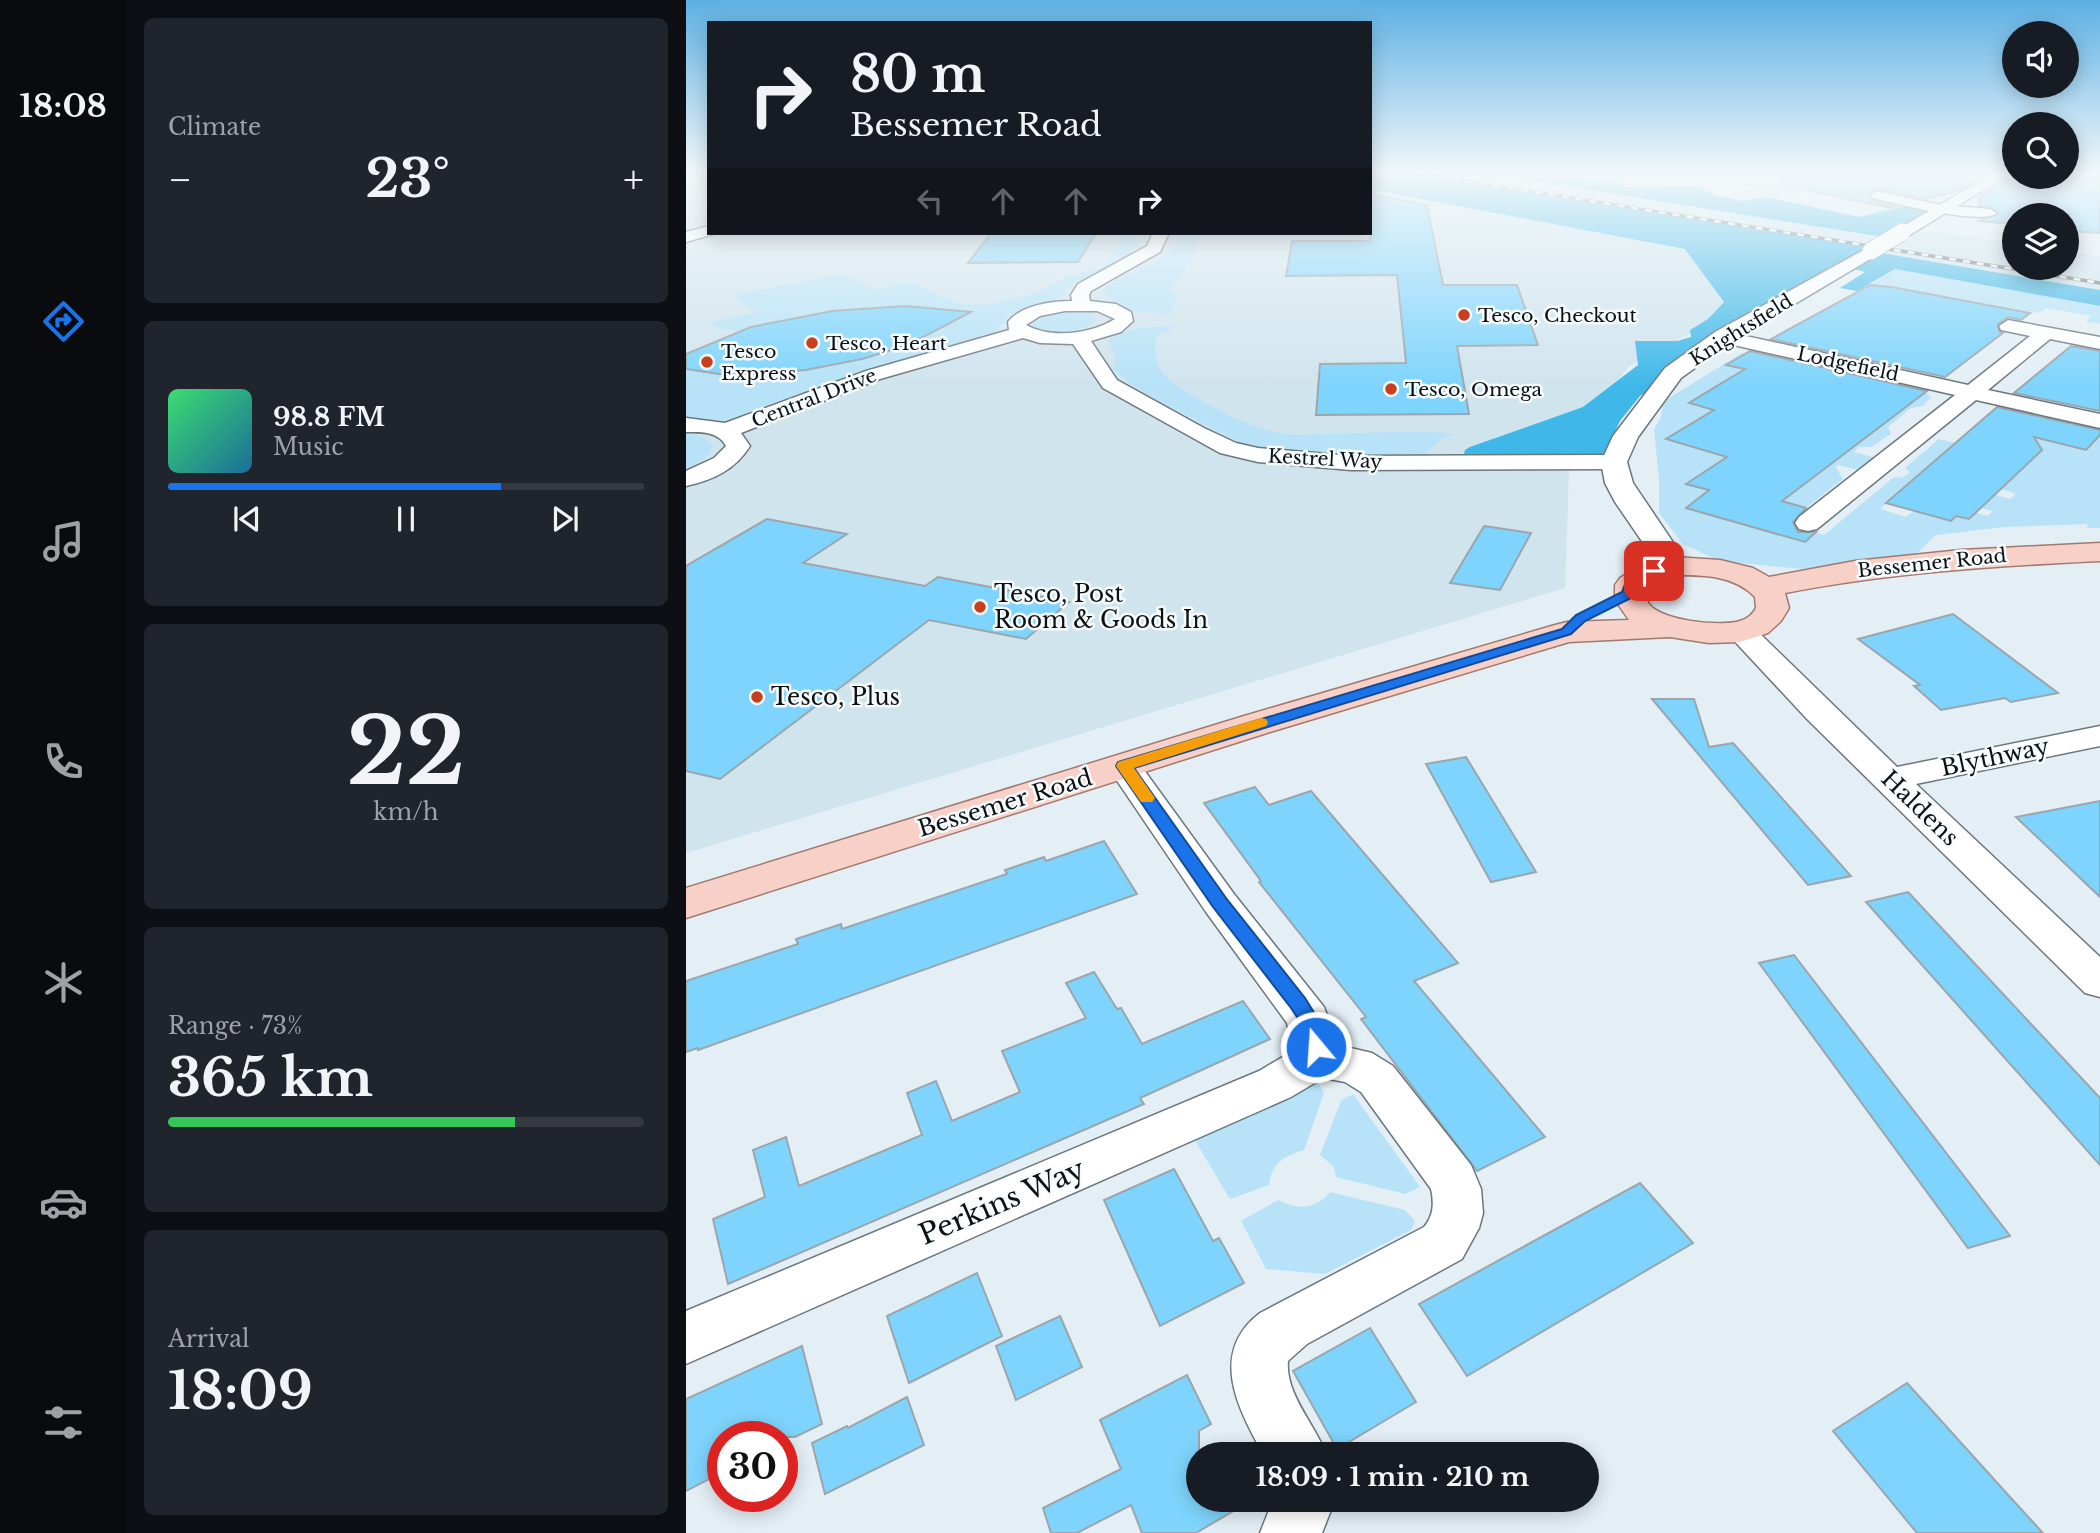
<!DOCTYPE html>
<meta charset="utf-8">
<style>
:root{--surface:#171b24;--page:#20242c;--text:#f1f3f6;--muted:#9ea1a6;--line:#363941;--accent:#1a73e8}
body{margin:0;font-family:"Libre Baskerville",serif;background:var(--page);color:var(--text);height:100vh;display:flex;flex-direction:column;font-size:26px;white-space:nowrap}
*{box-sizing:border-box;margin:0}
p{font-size:23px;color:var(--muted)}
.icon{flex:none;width:38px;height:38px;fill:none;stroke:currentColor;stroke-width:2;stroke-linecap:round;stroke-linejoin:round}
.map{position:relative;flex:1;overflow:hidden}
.side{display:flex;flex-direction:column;gap:18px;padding:18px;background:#0d0f14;width:560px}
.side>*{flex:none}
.banner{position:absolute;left:21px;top:21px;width:665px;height:214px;border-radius:0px;box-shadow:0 4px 18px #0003;background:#171b24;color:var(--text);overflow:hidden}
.tools{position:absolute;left:1316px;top:21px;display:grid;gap:14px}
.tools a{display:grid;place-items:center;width:77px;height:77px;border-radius:50%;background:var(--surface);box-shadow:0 4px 18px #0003;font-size:35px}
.speed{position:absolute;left:21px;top:1421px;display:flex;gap:14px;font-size:35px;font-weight:700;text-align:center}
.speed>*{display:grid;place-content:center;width:91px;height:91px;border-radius:50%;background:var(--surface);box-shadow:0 4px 18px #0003;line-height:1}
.speed .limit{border:10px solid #d22;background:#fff;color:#111}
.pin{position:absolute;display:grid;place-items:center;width:60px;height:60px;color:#fff;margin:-30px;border-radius:14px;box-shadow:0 4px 10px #0006}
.me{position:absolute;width:77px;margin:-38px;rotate:342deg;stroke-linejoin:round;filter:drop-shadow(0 0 5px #0008)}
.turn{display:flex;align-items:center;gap:24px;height:147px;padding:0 28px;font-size:32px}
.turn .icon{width:91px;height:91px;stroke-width:2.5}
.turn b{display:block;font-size:49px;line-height:60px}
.lanes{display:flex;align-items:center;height:66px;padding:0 28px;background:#0003;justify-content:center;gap:35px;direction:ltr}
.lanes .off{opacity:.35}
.big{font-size:52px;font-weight:800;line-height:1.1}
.side .card{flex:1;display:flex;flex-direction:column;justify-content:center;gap:10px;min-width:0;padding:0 24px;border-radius:10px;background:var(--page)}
.side .dial{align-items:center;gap:0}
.dial b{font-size:91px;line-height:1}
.song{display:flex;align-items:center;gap:21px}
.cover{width:84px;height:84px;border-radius:10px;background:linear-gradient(135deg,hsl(140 70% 55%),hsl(200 70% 35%))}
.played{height:7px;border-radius:4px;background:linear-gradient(90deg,var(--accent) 70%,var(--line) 70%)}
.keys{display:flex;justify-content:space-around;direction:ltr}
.heat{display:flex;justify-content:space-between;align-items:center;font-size:38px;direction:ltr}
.charge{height:10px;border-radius:5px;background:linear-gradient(90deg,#34c759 73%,var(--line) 0)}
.trip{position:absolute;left:500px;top:1442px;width:413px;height:70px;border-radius:35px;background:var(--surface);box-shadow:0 4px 18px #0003;font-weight:800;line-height:70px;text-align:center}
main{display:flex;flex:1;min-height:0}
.dock{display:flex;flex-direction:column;width:126px;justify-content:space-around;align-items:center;background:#090b0e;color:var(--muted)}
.dock .icon{width:49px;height:49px}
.dock .on{color:var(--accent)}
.dock b{font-size:32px;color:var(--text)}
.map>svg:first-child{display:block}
</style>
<main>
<nav class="dock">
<b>18:08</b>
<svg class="icon on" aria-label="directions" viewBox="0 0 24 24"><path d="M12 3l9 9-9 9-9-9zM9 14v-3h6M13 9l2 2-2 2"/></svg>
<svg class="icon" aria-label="music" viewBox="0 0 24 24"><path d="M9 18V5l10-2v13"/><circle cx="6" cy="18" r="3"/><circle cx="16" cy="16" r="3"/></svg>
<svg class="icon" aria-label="phone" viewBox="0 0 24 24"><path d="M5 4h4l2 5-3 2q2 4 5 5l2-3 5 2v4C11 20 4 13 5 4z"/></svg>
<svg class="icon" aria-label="climate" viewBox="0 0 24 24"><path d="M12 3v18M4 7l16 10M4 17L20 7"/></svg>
<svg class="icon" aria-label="car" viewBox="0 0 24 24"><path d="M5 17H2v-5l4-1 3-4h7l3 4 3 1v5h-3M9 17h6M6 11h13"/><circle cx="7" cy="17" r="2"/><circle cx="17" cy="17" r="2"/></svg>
<svg class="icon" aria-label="filters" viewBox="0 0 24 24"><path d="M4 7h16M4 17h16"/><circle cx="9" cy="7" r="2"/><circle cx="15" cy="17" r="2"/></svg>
</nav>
<section class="side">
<div class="card"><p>Climate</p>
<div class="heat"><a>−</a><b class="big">23°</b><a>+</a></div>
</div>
<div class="card">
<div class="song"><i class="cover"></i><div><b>98.8 FM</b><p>Music</p></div></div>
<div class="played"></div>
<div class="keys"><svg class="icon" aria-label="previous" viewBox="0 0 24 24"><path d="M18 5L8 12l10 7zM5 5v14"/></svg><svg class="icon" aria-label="pause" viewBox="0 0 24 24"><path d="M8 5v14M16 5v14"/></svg><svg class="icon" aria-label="next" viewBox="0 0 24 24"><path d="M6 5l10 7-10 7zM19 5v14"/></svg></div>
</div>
<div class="card dial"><b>22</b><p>km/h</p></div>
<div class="card"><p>Range · 73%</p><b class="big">365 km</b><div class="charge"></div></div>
<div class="card"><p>Arrival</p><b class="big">18:09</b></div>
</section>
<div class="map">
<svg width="1414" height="1533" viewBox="0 0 1414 1533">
<rect width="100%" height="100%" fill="#e3eff5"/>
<g fill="#d0e4ee">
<polygon points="0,172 23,172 23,233 684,233 684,184 1088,250 1022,323 942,367 881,447 883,472 879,588 0,853"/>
<polygon points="709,172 808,172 1208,234 1253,232 1328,243 1328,268 1381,268 1381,251 1414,257 1414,290"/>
<polygon points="1086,184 1123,191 1088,199 1070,199 1046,193"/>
</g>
<g fill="#b7e2f7" fill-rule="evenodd">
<path d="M 440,233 L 449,234 L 454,241 L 442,257 L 387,285 L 364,304 L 324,314 L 309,332 L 296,340 L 41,424 L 0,423 L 0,363 C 6,366 13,370 20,372 C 70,386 220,359 259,325 L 218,306 L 146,311 L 112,316 L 53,331 L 34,329 L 23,322 L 71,312 L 45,295 L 159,274 L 187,290 L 225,282 L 272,304 L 302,305 L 347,294 L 378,278 L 416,268 Z"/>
<path d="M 493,233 L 512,233 L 506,259 L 483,291 L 492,297 L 484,314 C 462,312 429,313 418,290 L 422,285 C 441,275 494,256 493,233 Z"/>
<polygon points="1209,269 1414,306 1414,324 1400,322 1405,316 1360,308 1353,313 1184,285"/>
<path d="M 377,312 L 403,313 L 411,320 C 396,334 363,336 347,325 L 347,321 L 358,315 Z"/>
<path d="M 486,326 L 485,330 L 471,335 C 463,366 479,379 504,394 C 530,409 557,424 587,432 C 604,436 623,435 640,434 C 683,434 727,429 769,434 L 756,438 L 735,458 C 687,459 602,462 558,444 C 539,436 520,425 501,415 C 475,403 448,389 428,369 L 430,358 L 422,341 C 437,327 467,327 486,326 Z"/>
<path d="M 1056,353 L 1071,353 L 1240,393 L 1245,397 L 1237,406 L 1225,408 L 1202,427 L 1205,434 L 1185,447 L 1173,447 L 1168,452 L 1201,461 L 1185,473 L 1152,465 L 1150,467 L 1157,479 L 1120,508 L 1089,499 L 1096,524 L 1138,535 L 1208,477 L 1216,478 L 1224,472 L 1219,468 L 1253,439 L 1270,443 L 1291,424 L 1320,431 L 1414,438 L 1414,528 L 1401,528 L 1402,524 L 1318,527 L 1250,535 L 1228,556 L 1116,569 L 1033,561 L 997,544 L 973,513 L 973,479 L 968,429 L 975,417 L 977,404 L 983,398 ZM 1317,474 L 1328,477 L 1316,489 L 1330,494 L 1324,499 L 1309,495 L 1296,508 L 1307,511 L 1302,516 L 1290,513 L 1283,519 L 1270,516 L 1265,521 L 1228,511 L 1220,517 L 1194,509 L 1210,495 Z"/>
<polygon points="0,433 19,438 27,446 20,458 0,469"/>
<path d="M 632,1083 L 638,1093 L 618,1150 C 598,1156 585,1164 583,1185 L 544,1199 L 507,1137 L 610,1090 Z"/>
<polygon points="667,1094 734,1187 719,1194 650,1177 648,1167 634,1155 655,1101"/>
<path d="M 644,1192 L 719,1210 L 729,1221 L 725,1230 L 639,1274 L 580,1269 L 555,1221 L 592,1200 C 612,1210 629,1210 644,1192 Z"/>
</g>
<g fill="#3fb8e9">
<polygon points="684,172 716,172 1181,247 1177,250 1184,252 954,396 934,421 916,460 784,458 778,454 779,450 784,447 897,407 952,365 949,341 991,341 1005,337 1004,330 1022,319 1038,302 999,249 699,192 684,188"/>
<polygon points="792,172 884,172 901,180 932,181 940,187 1012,186 1029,195 1056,201 1080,197 1173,217 1227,204 1243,211 1197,237"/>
<polygon points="1189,252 1414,290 1414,306 1209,269 1171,291 1154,288 1179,272 1164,268"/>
</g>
<g fill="#7ed4fc" stroke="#9ba6ac" stroke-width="2">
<polygon points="1097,172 1304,172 1304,173 1274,190 1240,199 1192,188 1181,194 1185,201 1211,207 1204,208 1095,185"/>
<polygon points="1381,175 1414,179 1414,233 1383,231 1381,215 1328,215 1328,224 1291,221 1313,214 1305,207 1293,206 1295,195 1324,177"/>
<polygon points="684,194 741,205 757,285 831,285 852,345 771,346 783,414 630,415 634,364 720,363 711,275 600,276 606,241 684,241"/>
<polygon points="410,233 392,262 282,263 304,234"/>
<polygon points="1184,285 1205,287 1344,313 1335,320 1322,317 1312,324 1313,331 1317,333 1259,377 1085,339"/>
<polygon points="219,306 285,312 222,345 176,359 120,370 70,374 33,374 0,369 0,354 65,327 146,311"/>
<polygon points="1385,346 1414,351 1414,411 1328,393"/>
<polygon points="1064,351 1241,391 1096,501 1120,508 1107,522 1112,532 1130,532 1119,542 1000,508 1023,490 1000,484 1041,457 980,439 1028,410 1003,403 1059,369 1040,365"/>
<polygon points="1311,407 1414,430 1414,435 1400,450 1348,437 1356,450 1283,519 1270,516 1265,521 1200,503"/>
<polygon points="81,519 161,534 117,563 239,586 252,577 383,602 340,639 243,620 34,779 0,771 0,566"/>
<polygon points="798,526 845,533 814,590 764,583"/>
<polygon points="1267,614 1372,693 1325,702 1319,698 1255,710 1228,686 1234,685 1172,639"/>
<polygon points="966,699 1008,699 1023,747 1047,743 1165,876 1122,885"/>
<polygon points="780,757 850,872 805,882 740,764"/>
<polygon points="569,787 583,805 625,791 772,963 728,981 859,1137 791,1171 675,1019 680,1017 573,882 575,881 518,803"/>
<polygon points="1414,801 1414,897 1330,817"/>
<polygon points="418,841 451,894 12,1050 12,1048 0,1052 0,981 112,944 110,939 155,924 156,929 321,874 319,870 358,857 360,861"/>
<polygon points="1222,892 1414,1098 1414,1165 1180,902"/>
<polygon points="1108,955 1324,1236 1282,1248 1073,963"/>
<polygon points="408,972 431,1009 435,1008 456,1044 557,1001 584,1039 454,1098 458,1104 42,1284 27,1219 79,1197 67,1150 100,1137 113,1186 236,1135 221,1093 250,1081 266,1121 334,1092 316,1051 400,1018 380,983"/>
<polygon points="488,1169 527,1241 533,1238 558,1283 474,1326 418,1200"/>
<polygon points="954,1183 1007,1243 781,1376 733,1304"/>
<polygon points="291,1273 316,1336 223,1383 201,1316"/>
<polygon points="374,1316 396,1367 330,1400 310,1346"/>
<polygon points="684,1328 730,1402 651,1449 607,1371"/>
<polygon points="116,1346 136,1424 109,1437 37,1437 37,1472 0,1491 0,1399"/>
<polygon points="501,1375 525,1424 513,1431 513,1500 566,1500 510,1533 456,1533 445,1505 391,1533 365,1533 357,1508 435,1469 414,1420"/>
<polygon points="1221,1383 1324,1497 1357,1533 1231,1533 1147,1431"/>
<polygon points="221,1397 238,1445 139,1494 126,1443 161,1426 162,1428"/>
</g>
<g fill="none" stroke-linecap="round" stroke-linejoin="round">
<defs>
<g id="minor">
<polygon points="1402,172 1414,172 1414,176 1404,175"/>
<path d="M 1191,191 L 1255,205 L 1304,209 L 1311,213 C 1297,226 1207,203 1186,198 L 1184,195 Z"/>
<polygon points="23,226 23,233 28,234 0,242 0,232"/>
<path d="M 467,233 L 483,233 L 474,252 L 405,291 L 403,295 L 404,301 L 430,304 L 445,312 L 447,321 L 435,332 L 405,341 L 431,380 L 518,428 L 550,443 L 572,448 L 665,456 L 928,455 L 936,457 L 940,462 L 936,467 L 928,469 L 665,470 L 572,462 L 534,453 L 417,388 L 387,344 L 354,343 L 337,338 L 194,379 L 55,433 L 64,446 C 49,470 27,480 0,486 L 0,471 L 28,458 L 40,446 C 32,431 15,432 0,432 L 0,418 L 39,423 L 180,371 L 323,330 L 322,322 C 335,305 366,301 386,301 L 385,295 L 392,284 L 461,246 ZM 379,311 L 411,311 L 429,319 C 404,334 366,339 340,325 L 354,316 Z"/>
<polygon points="1322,320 1414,337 1414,349 1364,339 1302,390 1414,414 1414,428 1290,400 1131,529 1122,531 1113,529 1109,523 1113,517 1269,395 1030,341 1027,337 1030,333 1037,331 1282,385 1344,336 1315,330 1313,326"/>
<polygon points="1055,623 1066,626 1211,767 1414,726 1414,746 1230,784 1414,957 1414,997 1399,993 1121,719 1040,632 1044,626"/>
<path d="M 438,756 L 450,759 L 548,894 L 638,1007 L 652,1045 L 686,1053 L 707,1066 L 785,1165 L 795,1189 L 797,1213 L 793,1228 L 776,1259 L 621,1344 L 602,1361 C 599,1394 629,1424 640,1454 L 577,1454 C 552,1408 522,1353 574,1313 L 738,1227 C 748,1215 748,1203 745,1189 L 675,1092 L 659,1082 L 637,1078 L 605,1097 L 0,1364 L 0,1311 L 573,1071 L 607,1051 L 601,1023 L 520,912 L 421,766 L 426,759 Z"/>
<polygon points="587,1500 649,1500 636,1533 574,1533"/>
</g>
<g id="tertiary">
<polygon points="1310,172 1327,172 1222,236 1210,236 1207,232"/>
<polygon points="1185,246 1194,251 1191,255 1045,342 995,378 952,437 941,462 947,483 1003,566 999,572 988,575 977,572 929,502 919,483 915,462 927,436 979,368 1029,332"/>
</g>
<path id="primary" d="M 1414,543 L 1414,561 C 1308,566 1203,573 1099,593 L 1103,608 L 1095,621 L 1082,633 L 1054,642 L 1023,643 L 984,637 L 883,642 L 584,732 L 0,918 L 0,888 L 558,716 L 869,625 L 881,622 L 943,620 L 929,600 L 929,585 L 934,578 L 957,564 L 988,557 L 1034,560 L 1067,568 L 1083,577 L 1169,561 L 1275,550 ZM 988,575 C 1017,575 1048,575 1069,597 L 1070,608 C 1067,614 1061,619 1054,621 C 1036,627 967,621 961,600 C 960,596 961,592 961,589 Z"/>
</defs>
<use href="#minor" stroke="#6c777d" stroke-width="3"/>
<use href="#tertiary" stroke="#6c777d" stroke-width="3"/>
<use href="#primary" stroke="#a1796f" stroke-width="3"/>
<use href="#minor" fill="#fff" fill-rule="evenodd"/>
<use href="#tertiary" fill="#fff" fill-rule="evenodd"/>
<use href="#primary" fill="#f7d0c7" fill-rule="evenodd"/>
<defs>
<polyline id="rail" points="724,172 1414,283"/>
</defs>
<use href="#rail" stroke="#6f777b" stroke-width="3.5"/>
<use href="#rail" stroke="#f6fbfd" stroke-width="2.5" stroke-dasharray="7" stroke-linecap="butt"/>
<defs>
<polyline id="tertiary-bridge" points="1185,251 1216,232"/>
</defs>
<use href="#tertiary-bridge" stroke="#6c777d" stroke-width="18" stroke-linecap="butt"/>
<use href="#tertiary-bridge" stroke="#fff" stroke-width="17"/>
</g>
<linearGradient id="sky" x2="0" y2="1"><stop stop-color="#5db0e3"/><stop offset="0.45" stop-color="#f2f8fa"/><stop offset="1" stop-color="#f2f8fa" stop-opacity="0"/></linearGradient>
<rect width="1414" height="386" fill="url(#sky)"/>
<polygon fill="#1a73e8" stroke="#114b97" stroke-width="2" points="968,567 974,571 951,587 947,597 899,621 885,634 448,768 540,898 619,998 632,1019 640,1047 637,1053 630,1055 623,1053 613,1020 605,1008 527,907 430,766 432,762 876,629 890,615 936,592 940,582"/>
<polygon fill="#f59e0b" points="575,718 580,719 582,723 580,726 448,768 469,798 466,802 455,802 430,766 432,762"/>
<g fill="#c93f1e" stroke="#f6fbfd" stroke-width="2.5">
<circle cx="778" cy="315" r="7"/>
<circle cx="126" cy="343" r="7"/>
<circle cx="21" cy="362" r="7"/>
<circle cx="705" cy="389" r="7"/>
<circle cx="294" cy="607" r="7"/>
<circle cx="71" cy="697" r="7"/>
</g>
<g text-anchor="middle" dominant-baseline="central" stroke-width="5" stroke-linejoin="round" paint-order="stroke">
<g font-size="19" fill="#0d1113" stroke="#f6fbfd" text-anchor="start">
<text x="792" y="315">Tesco, Checkout</text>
<text x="140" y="343">Tesco, Heart</text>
<text x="35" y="351">Tesco<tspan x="35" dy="22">Express</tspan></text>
<text x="719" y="389">Tesco, Omega</text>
</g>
<g font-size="19" fill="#0d1113" stroke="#f6fbfd">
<text transform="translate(1055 330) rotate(-32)">Knightsfield</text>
<text transform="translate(1162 364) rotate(12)">Lodgefield</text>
<text transform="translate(128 398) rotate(-21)">Central Drive</text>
<text transform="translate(639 459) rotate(3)">Kestrel Way</text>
<text transform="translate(1246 563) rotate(-6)">Bessemer Road</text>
</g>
<g font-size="23" fill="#0d1113" stroke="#f6fbfd" text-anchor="start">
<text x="308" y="594">Tesco, Post<tspan x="308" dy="26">Room &amp; Goods In</tspan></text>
<text x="85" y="697">Tesco, Plus</text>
</g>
<g font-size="23" fill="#0d1113" stroke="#f6fbfd">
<text transform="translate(1309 757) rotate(-12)">Blythway</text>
<text transform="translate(319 803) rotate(-17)">Bessemer Road</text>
<text transform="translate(1234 808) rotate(44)">Haldens</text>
</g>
<g font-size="28" fill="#0d1113" stroke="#f6fbfd">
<text transform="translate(316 1202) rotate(-23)">Perkins Way</text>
</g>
</g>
</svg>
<div class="tools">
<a><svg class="icon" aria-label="sound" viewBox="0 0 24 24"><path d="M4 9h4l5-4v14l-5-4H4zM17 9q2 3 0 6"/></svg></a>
<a><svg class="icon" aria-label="search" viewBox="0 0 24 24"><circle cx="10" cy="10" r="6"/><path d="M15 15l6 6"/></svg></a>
<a><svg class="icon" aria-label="layers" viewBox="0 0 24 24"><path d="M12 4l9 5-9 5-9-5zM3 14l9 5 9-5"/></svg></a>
</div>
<div class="speed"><div class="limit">30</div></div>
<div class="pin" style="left:968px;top:571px;background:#d93025"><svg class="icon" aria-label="arrive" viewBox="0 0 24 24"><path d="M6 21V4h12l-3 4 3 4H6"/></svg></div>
<svg class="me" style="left:630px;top:1047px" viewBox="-20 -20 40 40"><circle r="17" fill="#1a73e8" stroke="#fff" stroke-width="3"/><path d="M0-11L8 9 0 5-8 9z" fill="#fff"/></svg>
<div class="trip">18:09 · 1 min · 210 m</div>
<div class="banner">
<div class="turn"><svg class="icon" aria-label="right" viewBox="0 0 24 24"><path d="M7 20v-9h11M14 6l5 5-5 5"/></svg><div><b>80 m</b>Bessemer Road</div></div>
<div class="lanes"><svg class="icon off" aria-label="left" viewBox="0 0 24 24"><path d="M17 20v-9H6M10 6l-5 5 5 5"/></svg><svg class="icon off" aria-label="ahead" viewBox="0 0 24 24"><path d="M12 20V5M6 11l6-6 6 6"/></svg><svg class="icon off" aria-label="ahead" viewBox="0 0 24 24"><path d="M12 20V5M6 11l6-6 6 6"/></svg><svg class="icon" aria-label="right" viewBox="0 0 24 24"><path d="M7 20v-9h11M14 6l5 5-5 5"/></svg></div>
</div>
</div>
</main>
